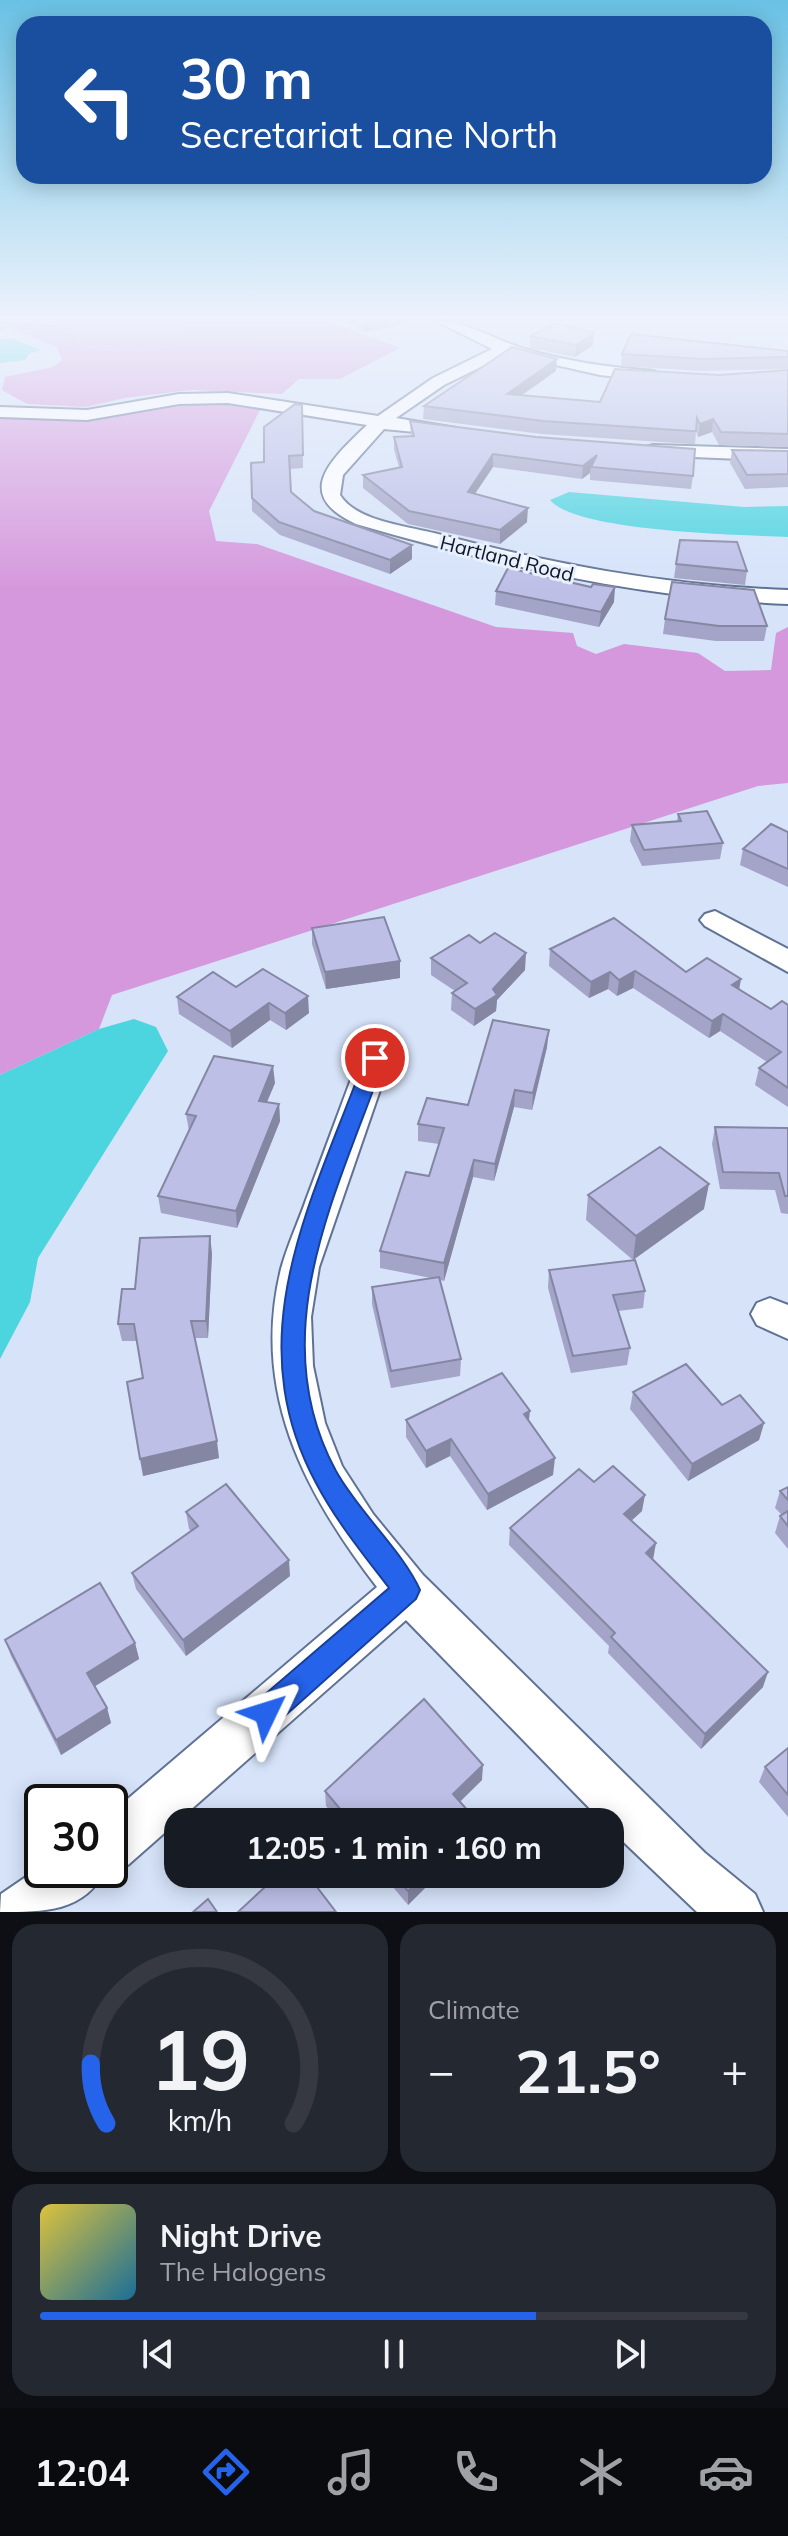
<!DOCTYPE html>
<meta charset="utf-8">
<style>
:root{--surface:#171b24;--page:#242831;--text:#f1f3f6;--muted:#9ea1a6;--line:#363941;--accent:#2563eb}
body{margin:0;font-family:Mulish,sans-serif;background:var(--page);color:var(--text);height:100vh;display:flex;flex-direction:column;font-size:30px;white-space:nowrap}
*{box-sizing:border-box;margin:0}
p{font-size:26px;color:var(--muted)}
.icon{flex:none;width:44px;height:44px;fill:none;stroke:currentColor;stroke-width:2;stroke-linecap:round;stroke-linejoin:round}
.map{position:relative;height:1912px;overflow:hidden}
.drawer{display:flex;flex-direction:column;gap:12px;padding:12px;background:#0d0f14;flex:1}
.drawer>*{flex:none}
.top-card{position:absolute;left:16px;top:16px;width:756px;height:168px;border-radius:24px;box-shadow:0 4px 20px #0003;background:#1a4fa0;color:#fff;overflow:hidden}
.speed{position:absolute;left:24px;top:1784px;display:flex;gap:16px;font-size:40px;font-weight:700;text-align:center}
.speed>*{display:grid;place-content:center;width:104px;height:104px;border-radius:50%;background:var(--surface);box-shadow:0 4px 20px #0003;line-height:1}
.speed .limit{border:4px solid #111;border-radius:12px;background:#fff;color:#111}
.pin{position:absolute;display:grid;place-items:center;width:68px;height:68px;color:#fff;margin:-34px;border:4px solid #fff;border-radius:50%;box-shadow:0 2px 8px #0007}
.me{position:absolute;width:88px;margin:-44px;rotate:49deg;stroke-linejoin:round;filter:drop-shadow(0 0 6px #0008)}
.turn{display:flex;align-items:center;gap:28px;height:168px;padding:0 32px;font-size:36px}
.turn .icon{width:104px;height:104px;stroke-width:2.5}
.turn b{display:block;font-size:56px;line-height:68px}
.big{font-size:60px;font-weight:700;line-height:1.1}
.drawer .widget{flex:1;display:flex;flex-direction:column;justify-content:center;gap:12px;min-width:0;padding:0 28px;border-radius:24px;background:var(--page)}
.drawer .dial{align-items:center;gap:0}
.dial svg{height:208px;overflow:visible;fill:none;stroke:var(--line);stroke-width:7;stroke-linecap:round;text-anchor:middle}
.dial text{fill:var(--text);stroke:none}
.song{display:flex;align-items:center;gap:24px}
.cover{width:96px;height:96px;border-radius:12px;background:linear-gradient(135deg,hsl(50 70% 55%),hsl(200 70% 35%))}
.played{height:8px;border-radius:4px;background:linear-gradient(90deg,var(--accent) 70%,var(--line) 70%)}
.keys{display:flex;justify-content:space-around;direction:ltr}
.heat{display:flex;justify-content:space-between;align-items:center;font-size:44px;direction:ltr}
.drawer .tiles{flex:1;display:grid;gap:12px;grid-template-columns:1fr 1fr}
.widget:last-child{grid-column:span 2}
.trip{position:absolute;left:164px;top:1808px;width:460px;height:80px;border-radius:24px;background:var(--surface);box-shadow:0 4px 20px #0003;font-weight:700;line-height:80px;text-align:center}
.menu{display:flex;height:128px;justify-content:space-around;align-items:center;background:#090b0e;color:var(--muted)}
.menu .icon{width:56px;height:56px}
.menu .current{color:var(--accent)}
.menu b{font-size:36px;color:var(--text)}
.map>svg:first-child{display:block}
</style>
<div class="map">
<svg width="788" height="1912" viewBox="0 0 788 1912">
<rect width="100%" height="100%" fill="#d6e3f9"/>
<path fill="#db9ee2" d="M 33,321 L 188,321 L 188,326 L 199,336 C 153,356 125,354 77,345 L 68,325 Z"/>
<g fill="#d598dc">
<path d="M 0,321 L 68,325 L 77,345 C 124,354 153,356 198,336 L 187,326 L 188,321 L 327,321 L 400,348 L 340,379 L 299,379 L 282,394 L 192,390 L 125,398 L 86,407 L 27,404 L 2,390 L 5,377 L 53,367 L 62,360 L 57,347 L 9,328 L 0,330 Z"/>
<polygon points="220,402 262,406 209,511 216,541 257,544 496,627 573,633 577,646 596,654 624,644 698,653 725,671 771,670 776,633 788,627 788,783 758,786 112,995 99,1029 0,1075 0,418 86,420 180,404"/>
</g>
<g fill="#4cd4df">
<polygon points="0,339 14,339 41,350 29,354 25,360 0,363"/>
<path d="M 569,492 L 744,507 L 788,506 L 788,537 C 744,535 576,532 550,500 Z"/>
<polygon points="134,1019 156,1027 168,1051 38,1258 30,1302 0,1359 0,1075 99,1029"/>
</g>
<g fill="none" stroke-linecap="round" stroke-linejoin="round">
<defs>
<g id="minor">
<path d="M 436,321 C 467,321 495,340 525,349 C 567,362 610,367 654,371 L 662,376 L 654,381 L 600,375 L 507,354 L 444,385 L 396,418 L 456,428 L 456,436 L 384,429 L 343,475 L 340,495 C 356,521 406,526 434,533 C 551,564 667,586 788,590 L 788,604 C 639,598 498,565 356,524 C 291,494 332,459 367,425 L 228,403 L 179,404 L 87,420 L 0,417 L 0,407 L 87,410 L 179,394 L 228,393 L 378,416 L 433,378 L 492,349 Z"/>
<polygon points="653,445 788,449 788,461 646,455 646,447"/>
<polygon points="715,911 788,949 788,972 705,926 700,920 705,914"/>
<path d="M 375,1047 L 386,1050 L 391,1058 L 319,1267 L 311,1317 L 313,1366 L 325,1423 L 342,1466 L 373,1514 L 423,1575 L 705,1853 L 755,1894 L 763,1912 L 697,1912 L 610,1829 L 610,1822 L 603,1822 L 406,1620 L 128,1865 L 110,1872 L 105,1870 C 85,1912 44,1912 0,1912 L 1,1894 L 42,1866 L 42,1870 L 110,1870 L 110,1814 L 377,1587 C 304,1492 251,1392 281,1269 C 287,1246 298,1223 306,1200 C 324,1153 341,1105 359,1058 L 364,1050 Z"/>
<polygon points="770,1298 788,1305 788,1339 757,1325 751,1314 757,1303"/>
</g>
</defs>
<use href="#minor" stroke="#607293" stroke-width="4"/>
<use href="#minor" fill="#fff" fill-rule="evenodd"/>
</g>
<g fill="#a3a4c7">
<polygon points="346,321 405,321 405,324 364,332"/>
<polygon points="594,333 593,345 575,357 530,348 530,336"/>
<polygon points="788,351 788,369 701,371 621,366 622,354"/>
<polygon points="788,370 788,447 719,445 712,432 698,437 696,432 695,444 690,444 542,434 423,419 424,406 556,371 522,395 600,402 719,375"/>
<polygon points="302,405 303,468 290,469 291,492 314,511 412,545 412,559 390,574 280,535 252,511 251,463 264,462"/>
<polygon points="410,421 693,476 691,489 590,480 590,473 582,479 493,467 475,494 527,522 500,544 408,524 363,488 363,475 399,467 394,450 394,437 411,437"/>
<polygon points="732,450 788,451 788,487 745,489 730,463"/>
<polygon points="676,564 747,571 745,585 674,578"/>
<polygon points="496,591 614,602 599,627 495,605"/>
<polygon points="665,619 767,626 764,641 716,641 663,634"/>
<polygon points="678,814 723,843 720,859 642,866 630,841 632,825 677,821"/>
<polygon points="788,832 788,887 740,865 743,849"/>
<polygon points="312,928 400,961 400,978 326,989 312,944"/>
<polygon points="550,949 686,972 739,989 771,1009 788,1005 788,1107 755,1085 759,1068 767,1062 720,1031 709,1038 633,988 617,996 608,989 589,998 549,966"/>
<polygon points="431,958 525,970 497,1000 496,1011 474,1026 451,1010 452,993 455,991 431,975"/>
<polygon points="236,987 309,1013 286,1030 270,1020 232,1048 179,1014 177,997"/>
<polygon points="547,1047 532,1110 514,1107 494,1181 473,1177 444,1281 440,1280 461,1359 460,1376 391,1388 372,1304 372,1287 431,1278 380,1268 380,1251 429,1176 439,1144 418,1141 418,1124 468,1105"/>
<polygon points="275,1083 267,1102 279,1104 280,1121 237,1228 161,1213 158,1196 189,1131 186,1114"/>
<polygon points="715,1127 788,1128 788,1214 781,1213 775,1190 720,1189 712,1144"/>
<polygon points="588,1195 704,1209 633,1260 586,1220"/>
<polygon points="212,1253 208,1338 195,1338 219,1458 143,1476 143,1378 137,1341 122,1341 118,1324 135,1289"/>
<polygon points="549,1270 645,1291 643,1308 618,1311 630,1348 627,1365 571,1373 548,1288"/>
<polygon points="633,1392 722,1405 764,1423 759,1440 688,1481 630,1409"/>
<polygon points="406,1420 529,1421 553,1475 487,1510 450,1456 426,1468 406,1437"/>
<polygon points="594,1482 642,1511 631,1521 653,1560 763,1687 701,1749 608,1653 609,1646 509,1545 510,1528"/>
<polygon points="788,1487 788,1549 775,1533 780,1516 782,1515 775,1508 780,1491"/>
<polygon points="186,1512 290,1576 186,1656 136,1589 132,1573 191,1531 189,1529"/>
<polygon points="5,1640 135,1643 139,1659 95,1686 107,1708 111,1723 61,1755 11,1656"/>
<polygon points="788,1748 788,1817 759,1782 765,1767"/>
<polygon points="482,1780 460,1802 478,1822 339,1822 326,1806 325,1791"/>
<polygon points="382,1874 439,1874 408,1905"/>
</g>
<g fill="#8486a2">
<polygon points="364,321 405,321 405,324 364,332"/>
<polygon points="594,333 593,345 575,357 576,345"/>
<polygon points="557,359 556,371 506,406 507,394"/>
<polygon points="713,419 712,432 698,437 700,424"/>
<polygon points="493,454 493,467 467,505 468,492"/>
<polygon points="597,455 591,467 590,473 582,479 583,466"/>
<polygon points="528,508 527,522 500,544 500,530"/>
<polygon points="412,545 412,559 390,574 390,560"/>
<polygon points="615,587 614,602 599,627 601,612"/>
<polygon points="526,953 525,970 497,1000 496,1011 474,1026 475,1009"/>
<polygon points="400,961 400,978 326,989 325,972"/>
<polygon points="635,971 633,988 617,996 619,980"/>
<polygon points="610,972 608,989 589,998 591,982"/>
<polygon points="741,979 738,996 732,985"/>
<polygon points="308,996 309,1013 286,1030 285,1013"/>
<polygon points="269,1003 270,1020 232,1048 230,1031"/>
<polygon points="723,1014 720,1031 709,1038 712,1021"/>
<polygon points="549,1030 547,1047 532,1110 533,1093"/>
<polygon points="273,1066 275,1083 260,1118 259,1101"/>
<polygon points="515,1090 514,1107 494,1181 495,1164"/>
<polygon points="279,1104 280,1121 237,1228 236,1211"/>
<polygon points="474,1160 473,1177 444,1281 444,1263"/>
<polygon points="709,1184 704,1209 633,1260 636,1236"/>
<polygon points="210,1236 212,1253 208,1338 206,1321"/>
<polygon points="530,1411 528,1428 524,1414"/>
<polygon points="764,1423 759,1440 688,1481 692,1464"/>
<polygon points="451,1439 450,1456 426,1468 426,1451"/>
<polygon points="217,1441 219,1458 143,1476 140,1459"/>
<polygon points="555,1458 553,1475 487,1510 488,1494"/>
<polygon points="645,1495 642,1511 621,1530 624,1514"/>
<polygon points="656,1543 653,1560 646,1553"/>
<polygon points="289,1560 290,1576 186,1656 183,1640"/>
<polygon points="135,1643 139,1659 92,1688 87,1673"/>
<polygon points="768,1672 763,1687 701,1749 705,1734"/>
<polygon points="107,1708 111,1723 61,1755 56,1740"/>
<polygon points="483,1765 482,1780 452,1809 453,1794"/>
<polygon points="425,1874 439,1874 408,1905 408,1891"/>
</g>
<g fill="#bdbfe7" stroke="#8486a2" stroke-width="2">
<polygon points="556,323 594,333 576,345 530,336"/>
<polygon points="631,334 788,351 788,357 703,359 622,354"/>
<polygon points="512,347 557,359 507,394 600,402 615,369 719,375 788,370 788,434 721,432 713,419 700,424 697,418 696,431 691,431 543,421 424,406"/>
<polygon points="295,404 302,405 303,455 289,456 291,492 314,511 412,545 390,560 279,522 252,498 251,463 264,462 264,427"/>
<polygon points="410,421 536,437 695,449 693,476 591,467 597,455 583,466 493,454 468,492 528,508 500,530 409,511 363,475 402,467 394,437 414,436"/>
<polygon points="732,450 788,451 788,474 747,475"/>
<polygon points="680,540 737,542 747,571 676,564"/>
<polygon points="508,568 591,587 593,584 615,587 601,612 496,591"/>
<polygon points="672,582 754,590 767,626 719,626 665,619"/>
<polygon points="707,811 723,843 644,850 632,825 681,821 678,814"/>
<polygon points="771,824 788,832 788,869 743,849"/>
<polygon points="384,917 400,961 325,972 312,928"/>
<polygon points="614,918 686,972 707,958 741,979 732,985 771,1009 782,1001 788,1005 788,1088 759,1068 781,1052 723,1014 712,1021 635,971 619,980 610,972 591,982 550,949"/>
<polygon points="495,933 526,953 493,989 497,995 475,1009 452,993 467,983 431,958 469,935 480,943"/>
<polygon points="263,969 308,996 285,1013 269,1003 230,1031 177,997 213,972 236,987"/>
<polygon points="493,1020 549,1030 533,1093 515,1090 495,1164 474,1160 444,1263 380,1251 406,1172 429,1176 444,1128 418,1124 427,1098 468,1105"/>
<polygon points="214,1056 273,1066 259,1101 279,1104 236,1211 158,1196 196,1116 186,1114"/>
<polygon points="715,1127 788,1128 788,1196 785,1196 779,1173 723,1172"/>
<polygon points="660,1147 709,1184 636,1236 588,1195"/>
<polygon points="210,1236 206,1321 191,1321 217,1441 140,1459 127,1382 143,1378 134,1324 118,1324 122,1289 135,1289 140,1238"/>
<polygon points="635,1260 645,1291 613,1295 630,1348 573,1356 549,1270"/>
<polygon points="439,1277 461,1359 391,1371 372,1287"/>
<polygon points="686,1364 722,1405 740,1395 764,1423 692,1464 633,1392"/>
<polygon points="502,1373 530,1411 524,1414 555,1458 488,1494 451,1439 426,1451 406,1420"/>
<polygon points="613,1466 645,1495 624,1514 656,1543 646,1553 768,1672 705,1734 611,1637 615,1633 510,1528 579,1469 594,1482"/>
<polygon points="226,1484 289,1560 183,1640 132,1573 198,1526 186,1512"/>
<polygon points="788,1487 788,1500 780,1491"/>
<polygon points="788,1511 788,1526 780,1516"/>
<polygon points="100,1583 135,1643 87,1673 107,1708 56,1740 5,1640"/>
<polygon points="424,1699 483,1765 453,1794 478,1822 351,1822 325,1791"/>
<polygon points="788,1748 788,1795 765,1767"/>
<polygon points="279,1874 307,1874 336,1912 238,1912"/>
<polygon points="394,1874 425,1874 408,1891"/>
<polygon points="208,1899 217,1912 193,1912"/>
</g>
<linearGradient id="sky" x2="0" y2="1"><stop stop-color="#69c1e4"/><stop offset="0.54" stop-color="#edf2fc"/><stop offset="1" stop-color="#edf2fc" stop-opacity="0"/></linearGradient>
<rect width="788" height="589" fill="url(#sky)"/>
<path fill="#2563eb" stroke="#184099" stroke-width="2" d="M 375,1051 L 385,1058 C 338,1191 261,1333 336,1471 C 358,1511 404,1553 420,1590 L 416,1599 L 277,1723 L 266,1727 L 256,1723 L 252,1713 L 256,1702 L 389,1588 C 363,1554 336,1521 316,1483 C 236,1334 313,1200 365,1058 Z"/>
<g text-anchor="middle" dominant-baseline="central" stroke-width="6" stroke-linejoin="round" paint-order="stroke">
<g font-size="20" fill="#111725" stroke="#e7f0ff">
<text transform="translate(507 558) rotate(14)">Hartland Road</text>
</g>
</g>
</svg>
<div class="speed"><div class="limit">30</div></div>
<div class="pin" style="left:375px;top:1058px;background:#d93025"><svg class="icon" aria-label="arrive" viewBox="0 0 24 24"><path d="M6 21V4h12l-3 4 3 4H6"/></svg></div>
<svg class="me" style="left:266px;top:1713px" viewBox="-20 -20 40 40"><path d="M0-17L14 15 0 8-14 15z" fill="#2563eb" stroke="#fff" stroke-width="4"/></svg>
<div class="trip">12:05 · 1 min · 160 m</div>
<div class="top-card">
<div class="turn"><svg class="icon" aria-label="left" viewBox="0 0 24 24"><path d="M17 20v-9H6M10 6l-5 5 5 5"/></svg><div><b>30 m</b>Secretariat Lane North</div></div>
</div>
</div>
<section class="drawer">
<div class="tiles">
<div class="widget dial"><svg viewBox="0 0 100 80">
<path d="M14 69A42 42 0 1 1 86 69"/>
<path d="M14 69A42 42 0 0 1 8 46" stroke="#2563eb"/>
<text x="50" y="56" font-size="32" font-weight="700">19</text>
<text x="50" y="72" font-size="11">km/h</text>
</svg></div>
<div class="widget"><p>Climate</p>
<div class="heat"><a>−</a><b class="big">21.5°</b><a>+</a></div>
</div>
<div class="widget">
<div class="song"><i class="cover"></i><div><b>Night Drive</b><p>The Halogens</p></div></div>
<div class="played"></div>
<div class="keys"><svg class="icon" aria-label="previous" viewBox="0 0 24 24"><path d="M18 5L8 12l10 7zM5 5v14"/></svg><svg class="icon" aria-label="pause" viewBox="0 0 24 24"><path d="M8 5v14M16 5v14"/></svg><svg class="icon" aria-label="next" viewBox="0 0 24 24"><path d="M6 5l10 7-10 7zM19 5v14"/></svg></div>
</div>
</div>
</section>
<nav class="menu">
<b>12:04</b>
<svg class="icon current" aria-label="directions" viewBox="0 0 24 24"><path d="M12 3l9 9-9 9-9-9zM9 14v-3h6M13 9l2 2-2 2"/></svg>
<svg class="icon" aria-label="music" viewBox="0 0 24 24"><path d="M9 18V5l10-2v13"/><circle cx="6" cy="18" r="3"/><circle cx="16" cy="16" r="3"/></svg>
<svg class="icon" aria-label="phone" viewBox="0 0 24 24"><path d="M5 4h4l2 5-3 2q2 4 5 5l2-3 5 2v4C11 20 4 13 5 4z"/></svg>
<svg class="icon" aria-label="climate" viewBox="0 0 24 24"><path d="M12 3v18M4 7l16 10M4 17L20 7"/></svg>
<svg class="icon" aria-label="car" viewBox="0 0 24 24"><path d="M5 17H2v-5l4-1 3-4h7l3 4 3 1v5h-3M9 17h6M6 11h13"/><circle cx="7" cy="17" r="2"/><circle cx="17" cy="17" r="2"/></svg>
</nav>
